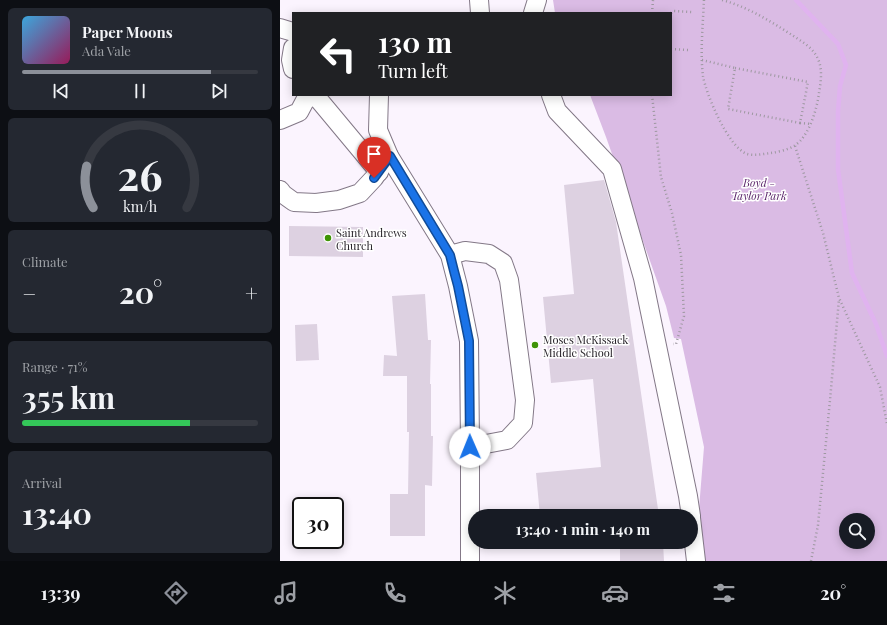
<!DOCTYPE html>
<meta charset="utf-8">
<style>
:root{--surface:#171b24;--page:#242831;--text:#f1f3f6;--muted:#9ea1a6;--line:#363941;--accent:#8c9099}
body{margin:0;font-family:"Playfair Display",serif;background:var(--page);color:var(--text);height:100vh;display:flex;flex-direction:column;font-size:15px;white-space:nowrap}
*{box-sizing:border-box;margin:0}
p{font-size:13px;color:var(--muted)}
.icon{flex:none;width:22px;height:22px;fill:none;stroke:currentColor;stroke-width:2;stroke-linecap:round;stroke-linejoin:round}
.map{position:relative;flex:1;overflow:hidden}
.side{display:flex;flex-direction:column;gap:8px;padding:8px;background:#0d0f14;width:280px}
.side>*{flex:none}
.hud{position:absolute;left:12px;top:12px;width:380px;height:84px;border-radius:0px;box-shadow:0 2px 10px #0003;background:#202124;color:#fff;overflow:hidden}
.buttons{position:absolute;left:559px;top:513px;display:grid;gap:8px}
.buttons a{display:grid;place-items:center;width:36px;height:36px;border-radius:50%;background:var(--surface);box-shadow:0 2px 10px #0003;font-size:20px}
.speed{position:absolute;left:12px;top:497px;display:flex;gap:8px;font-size:20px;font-weight:700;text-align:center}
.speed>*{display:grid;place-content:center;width:52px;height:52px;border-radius:50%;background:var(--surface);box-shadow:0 2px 10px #0003;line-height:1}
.speed .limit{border:2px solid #111;border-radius:6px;background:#fff;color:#111}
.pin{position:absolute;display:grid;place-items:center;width:34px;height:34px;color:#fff;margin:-41px -17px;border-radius:50% 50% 50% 0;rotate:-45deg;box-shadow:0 0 4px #0007}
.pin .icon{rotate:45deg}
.me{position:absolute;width:44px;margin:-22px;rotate:359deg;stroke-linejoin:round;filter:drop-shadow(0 0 3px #0008)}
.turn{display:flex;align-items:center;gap:14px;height:84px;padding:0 20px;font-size:18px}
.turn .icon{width:52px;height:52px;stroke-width:2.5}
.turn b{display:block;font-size:28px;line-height:34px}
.big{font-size:30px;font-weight:700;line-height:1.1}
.side .tile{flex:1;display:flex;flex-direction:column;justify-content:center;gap:6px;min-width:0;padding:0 14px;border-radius:6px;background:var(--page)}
.side .dial{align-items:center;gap:0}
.dial svg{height:104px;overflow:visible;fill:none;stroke:var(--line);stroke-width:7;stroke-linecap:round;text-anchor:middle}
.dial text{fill:var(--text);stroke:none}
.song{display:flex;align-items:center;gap:12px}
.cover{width:48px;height:48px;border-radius:6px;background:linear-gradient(135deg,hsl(200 70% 55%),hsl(330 70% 35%))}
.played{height:4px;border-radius:2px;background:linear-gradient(90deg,var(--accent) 80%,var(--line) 80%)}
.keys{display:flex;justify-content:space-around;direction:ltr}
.heat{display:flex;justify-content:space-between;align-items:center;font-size:22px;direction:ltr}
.charge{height:6px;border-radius:3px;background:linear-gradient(90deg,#34c759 71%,var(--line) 0)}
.trip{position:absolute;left:188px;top:509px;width:230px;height:40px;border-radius:20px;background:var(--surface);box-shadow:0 2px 10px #0003;font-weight:700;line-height:40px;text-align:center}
.menu{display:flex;height:64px;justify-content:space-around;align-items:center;background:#090b0e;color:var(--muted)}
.menu .icon{width:28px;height:28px}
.menu .selected{color:var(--accent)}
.menu b{font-size:18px;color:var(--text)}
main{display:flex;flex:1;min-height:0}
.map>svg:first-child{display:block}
</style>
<main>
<section class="side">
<div class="tile">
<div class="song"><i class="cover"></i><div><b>Paper Moons</b><p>Ada Vale</p></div></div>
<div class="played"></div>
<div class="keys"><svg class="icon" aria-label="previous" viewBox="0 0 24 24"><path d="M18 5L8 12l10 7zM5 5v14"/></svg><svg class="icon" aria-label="pause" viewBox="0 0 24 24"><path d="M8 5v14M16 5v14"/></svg><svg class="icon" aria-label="next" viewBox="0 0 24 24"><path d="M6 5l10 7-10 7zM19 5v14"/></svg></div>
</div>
<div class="tile dial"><svg viewBox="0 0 100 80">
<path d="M14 69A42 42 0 1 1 86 69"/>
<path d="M14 69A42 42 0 0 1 9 37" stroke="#8c9099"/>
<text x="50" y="56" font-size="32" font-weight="700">26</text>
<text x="50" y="72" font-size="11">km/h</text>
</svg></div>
<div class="tile"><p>Climate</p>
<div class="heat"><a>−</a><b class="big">20°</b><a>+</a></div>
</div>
<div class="tile"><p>Range · 71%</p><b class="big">355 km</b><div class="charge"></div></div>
<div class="tile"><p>Arrival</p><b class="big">13:40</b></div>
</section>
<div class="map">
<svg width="607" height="561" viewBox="0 0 607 561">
<rect width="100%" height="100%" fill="#fbf4fe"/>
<path fill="#dabbe4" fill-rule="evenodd" d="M 273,0 L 607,0 L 607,561 L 424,561 L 418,521 L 424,447 L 401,339 L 394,338 L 386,306 L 326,137 L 310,95 L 391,95 L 391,13 L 275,13 ZM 566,520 L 588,520 L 588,542 L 566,542 Z"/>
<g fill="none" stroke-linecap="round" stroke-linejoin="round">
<polyline stroke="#e0b3ef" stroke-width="4.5" points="516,0 558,44 566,65 560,86 558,112 558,169 572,273 596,324 607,356"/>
</g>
<g fill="#ddd1e1">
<polygon points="324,180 336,222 379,516 260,516 256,473 321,467 313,379 271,383 263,297 294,294 284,185"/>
<polygon points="9,226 83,227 83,257 9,256"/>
<polygon points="145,294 148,340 151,340 150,384 151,384 151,436 153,436 152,486 145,485 145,536 110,536 110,494 128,494 129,432 127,432 127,376 103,376 104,355 117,356 112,296"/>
<polygon points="37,324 39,360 16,361 15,325"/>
<polygon points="340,542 373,542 373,544 383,543 384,561 340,561"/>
</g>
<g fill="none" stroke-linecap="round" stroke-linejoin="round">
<defs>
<g id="minor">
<polyline points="199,0 200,13"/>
<polyline points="253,13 257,0"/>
<polyline points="0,28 13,32"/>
<polyline points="13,48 11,60 13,69"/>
<polyline points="30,95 39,100 99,172"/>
<polyline points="99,95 98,130 109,156 170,255 178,286 189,341 190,447 190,561"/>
<polyline points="271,95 277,111 332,169 363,278 408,496 411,516"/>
<polyline points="0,120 19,112 28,95"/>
<polyline points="0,190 3,194 14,202 36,203 59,200 80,193 94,178 109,156"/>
<polyline points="170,255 185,251 209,254 223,263 229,280 245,400 243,423 227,440 190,447"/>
<polyline points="411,518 416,561"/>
</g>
</defs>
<use href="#minor" stroke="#837887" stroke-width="20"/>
<g stroke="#9d98a0" stroke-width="2.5" stroke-dasharray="1 3" stroke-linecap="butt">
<path d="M 424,0 C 423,23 420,53 423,76 C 426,94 448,147 467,154 C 474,156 483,154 491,153 C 498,152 507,150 514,146 C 529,137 537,109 539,93 C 541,81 543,68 537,57 C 532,47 521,41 512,35 C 490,21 468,7 442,0"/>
<polyline points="372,13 373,0"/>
<polyline points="391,13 393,11 412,12"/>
<polyline points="391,49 408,50"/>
<polyline points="422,60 455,68"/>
<polygon points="455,68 528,82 520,123 448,109"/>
<polyline points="372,95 381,177 392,213 401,255 404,316 396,344 393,344"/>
<polyline points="520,123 531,124"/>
<polyline points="515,146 543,233 559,298 600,387 607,424"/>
<polyline points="531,561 538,525 550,400 559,299"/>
</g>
<use href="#minor" stroke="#fff" stroke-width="18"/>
</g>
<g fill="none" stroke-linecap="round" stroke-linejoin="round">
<defs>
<polyline id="route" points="94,178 110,156 170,255 174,271 178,286 189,341 190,447"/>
</defs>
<use href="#route" stroke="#114b97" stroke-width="10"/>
<use href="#route" stroke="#1a73e8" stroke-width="7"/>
</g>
<g fill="#3e9405" stroke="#fff" stroke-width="1.5">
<circle cx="48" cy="238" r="4"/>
<circle cx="255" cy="345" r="4"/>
</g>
<g text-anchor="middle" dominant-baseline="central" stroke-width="3" stroke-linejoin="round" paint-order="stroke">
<g font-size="11" font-style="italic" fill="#561f66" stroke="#fff">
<text x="479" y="182">Boyd -<tspan x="479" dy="13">Taylor Park</tspan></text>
</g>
<g font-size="11" fill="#272329" stroke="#fff" text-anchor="start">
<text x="56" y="232">Saint Andrews<tspan x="56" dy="13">Church</tspan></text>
<text x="263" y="339">Moses McKissack<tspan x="263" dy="13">Middle School</tspan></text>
</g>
</g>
</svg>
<div class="buttons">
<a><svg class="icon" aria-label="search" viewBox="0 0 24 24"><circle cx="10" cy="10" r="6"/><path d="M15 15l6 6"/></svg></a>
</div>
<div class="speed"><div class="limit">30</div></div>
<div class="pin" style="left:94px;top:178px;background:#d93025"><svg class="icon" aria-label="arrive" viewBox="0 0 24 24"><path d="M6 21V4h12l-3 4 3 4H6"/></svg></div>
<svg class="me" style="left:190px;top:447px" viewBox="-20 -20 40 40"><circle r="19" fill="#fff"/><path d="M0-13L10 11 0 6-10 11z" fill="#1a73e8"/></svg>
<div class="trip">13:40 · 1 min · 140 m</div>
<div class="hud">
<div class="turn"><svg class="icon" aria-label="left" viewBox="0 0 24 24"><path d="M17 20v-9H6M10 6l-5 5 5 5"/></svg><div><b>130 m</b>Turn left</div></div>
</div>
</div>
</main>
<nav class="menu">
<b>13:39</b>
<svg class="icon selected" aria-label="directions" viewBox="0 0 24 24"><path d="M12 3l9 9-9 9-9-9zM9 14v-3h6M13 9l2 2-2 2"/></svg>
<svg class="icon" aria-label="music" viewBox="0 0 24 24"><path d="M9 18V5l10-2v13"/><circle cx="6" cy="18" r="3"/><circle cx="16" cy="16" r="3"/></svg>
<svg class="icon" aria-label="phone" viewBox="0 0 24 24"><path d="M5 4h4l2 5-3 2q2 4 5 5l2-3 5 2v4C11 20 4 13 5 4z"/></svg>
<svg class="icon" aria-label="climate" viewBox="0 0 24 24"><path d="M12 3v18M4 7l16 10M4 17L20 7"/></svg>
<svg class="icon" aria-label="car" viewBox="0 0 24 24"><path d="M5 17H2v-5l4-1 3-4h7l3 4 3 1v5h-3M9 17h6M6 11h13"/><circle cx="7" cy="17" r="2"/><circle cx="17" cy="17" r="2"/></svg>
<svg class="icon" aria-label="filters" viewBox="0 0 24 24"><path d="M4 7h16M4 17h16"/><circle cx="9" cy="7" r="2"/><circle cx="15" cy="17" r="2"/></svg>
<b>20°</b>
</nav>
